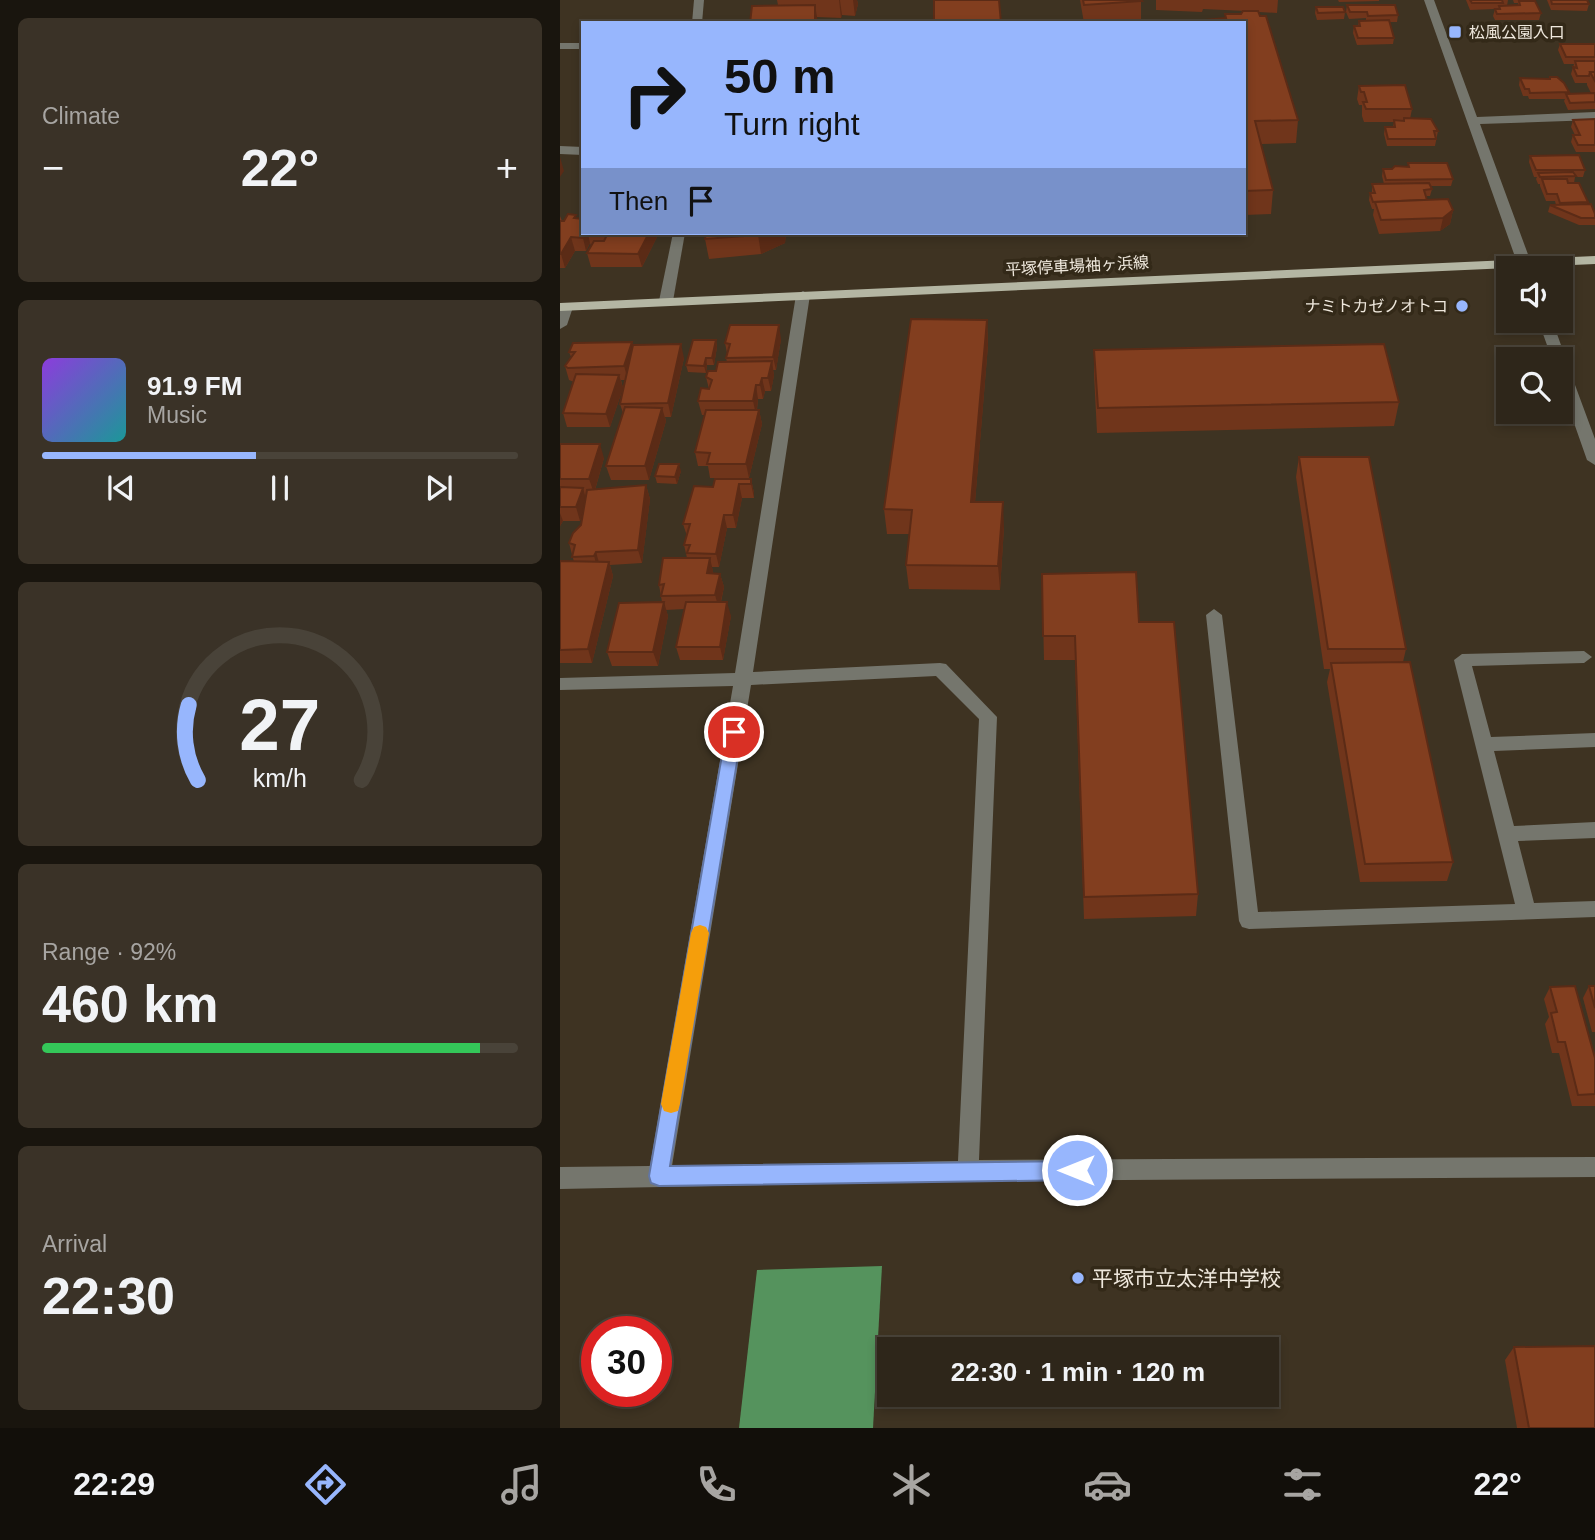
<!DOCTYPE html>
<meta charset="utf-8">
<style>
:root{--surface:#2e261a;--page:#3a3227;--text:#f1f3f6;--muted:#a7a5a2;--line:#494339;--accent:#97b6fd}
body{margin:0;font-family:Arial,"Noto Sans JP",sans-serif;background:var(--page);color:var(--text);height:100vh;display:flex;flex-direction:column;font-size:26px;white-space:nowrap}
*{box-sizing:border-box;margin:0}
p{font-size:23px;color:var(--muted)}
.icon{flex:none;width:38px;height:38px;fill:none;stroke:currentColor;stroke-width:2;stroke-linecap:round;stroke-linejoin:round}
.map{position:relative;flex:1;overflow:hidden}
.drawer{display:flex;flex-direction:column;gap:18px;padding:18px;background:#19150e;width:560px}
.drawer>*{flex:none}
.top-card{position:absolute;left:21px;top:21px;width:665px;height:214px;border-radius:0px;box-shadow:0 4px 10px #0003,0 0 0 2px var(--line);background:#97b6fd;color:#111;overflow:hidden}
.controls{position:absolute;left:936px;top:256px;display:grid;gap:14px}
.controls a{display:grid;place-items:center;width:77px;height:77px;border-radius:0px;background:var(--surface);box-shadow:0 4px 10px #0003,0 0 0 2px var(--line);font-size:35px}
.speed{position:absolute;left:21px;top:1316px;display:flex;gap:14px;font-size:35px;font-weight:700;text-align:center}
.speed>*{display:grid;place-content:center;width:91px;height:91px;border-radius:50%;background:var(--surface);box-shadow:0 4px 10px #0003,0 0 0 2px var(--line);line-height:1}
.speed .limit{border:10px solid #d22;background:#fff;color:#111}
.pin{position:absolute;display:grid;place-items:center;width:60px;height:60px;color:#fff;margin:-30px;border:4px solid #fff;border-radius:50%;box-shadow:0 2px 7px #0007}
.me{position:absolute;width:77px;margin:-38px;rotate:270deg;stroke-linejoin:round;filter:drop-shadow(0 0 5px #0008)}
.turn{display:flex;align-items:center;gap:24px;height:147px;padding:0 28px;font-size:32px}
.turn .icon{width:91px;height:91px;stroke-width:2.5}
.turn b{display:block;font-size:49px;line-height:60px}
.then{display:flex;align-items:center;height:66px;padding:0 28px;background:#0003;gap:14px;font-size:26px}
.big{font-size:52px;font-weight:800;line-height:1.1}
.drawer .card{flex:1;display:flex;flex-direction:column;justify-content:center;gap:10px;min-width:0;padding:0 24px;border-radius:10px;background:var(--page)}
.drawer .dial{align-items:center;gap:0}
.dial svg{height:182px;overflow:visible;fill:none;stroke:var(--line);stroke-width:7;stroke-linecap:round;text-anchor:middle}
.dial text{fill:var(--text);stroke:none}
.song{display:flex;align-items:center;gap:21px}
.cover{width:84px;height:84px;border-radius:10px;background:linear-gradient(135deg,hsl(270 70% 55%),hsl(180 70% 35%))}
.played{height:7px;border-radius:4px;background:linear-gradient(90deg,var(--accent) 45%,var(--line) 45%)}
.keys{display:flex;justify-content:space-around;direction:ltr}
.heat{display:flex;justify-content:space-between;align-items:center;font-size:38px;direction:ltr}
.charge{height:10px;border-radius:5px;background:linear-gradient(90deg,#34c759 92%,var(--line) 0)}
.trip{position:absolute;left:317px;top:1337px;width:402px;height:70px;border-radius:0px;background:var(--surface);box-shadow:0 4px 10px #0003,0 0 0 2px var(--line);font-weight:800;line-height:70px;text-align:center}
.dock{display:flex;height:112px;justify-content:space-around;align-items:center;background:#120f0a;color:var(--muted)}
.dock .icon{width:49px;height:49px}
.dock .selected{color:var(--accent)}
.dock b{font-size:32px;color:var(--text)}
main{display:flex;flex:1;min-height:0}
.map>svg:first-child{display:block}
</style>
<main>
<section class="drawer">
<div class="card"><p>Climate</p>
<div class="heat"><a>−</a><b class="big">22°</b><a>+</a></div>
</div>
<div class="card">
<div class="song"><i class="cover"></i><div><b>91.9 FM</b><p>Music</p></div></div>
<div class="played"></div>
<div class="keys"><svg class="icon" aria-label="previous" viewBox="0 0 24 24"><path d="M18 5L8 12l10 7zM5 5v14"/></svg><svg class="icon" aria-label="pause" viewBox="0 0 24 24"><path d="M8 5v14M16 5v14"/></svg><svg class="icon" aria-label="next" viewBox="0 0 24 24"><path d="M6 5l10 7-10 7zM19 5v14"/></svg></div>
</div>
<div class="card dial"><svg viewBox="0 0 100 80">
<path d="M14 69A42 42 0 1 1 86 69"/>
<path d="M14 69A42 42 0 0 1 10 36" stroke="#97b6fd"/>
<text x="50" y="56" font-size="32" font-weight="700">27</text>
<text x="50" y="72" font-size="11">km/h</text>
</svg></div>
<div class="card"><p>Range · 92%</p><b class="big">460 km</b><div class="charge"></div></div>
<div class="card"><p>Arrival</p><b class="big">22:30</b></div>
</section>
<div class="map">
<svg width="1035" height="1428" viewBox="0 0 1035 1428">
<rect width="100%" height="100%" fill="#3e3322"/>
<polygon fill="#55935d" points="322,1266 313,1428 179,1428 197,1270"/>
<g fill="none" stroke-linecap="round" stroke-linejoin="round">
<g fill="#75766d" fill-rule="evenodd">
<polygon points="134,0 144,0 142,23 132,23"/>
<polygon points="864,0 874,0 917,117 1035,112 1035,120 920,124 973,268 959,268"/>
<rect x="0" y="43" width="23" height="6"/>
<polygon points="0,146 23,147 23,155 0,154"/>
<polygon points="113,233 125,233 113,301 106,305 99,301"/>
<path d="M 243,291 L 250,295 L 193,672 L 380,663 L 386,664 L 437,717 L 419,1160 L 1035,1157 L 1035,1177 L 408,1181 L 0,1189 L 0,1167 L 90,1166 L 173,686 L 0,690 L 0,678 L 175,673 L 236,295 ZM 376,676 L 419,719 L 398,1161 L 112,1166 L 191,685 Z"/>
<polygon points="6,303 13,307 7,325 0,329 0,306"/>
<polygon points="978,320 992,320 1006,359 1003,362 1008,366 1035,439 1035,465 1027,460 1001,386 1001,359 992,359"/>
<polygon points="654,609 662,615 698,912 955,904 894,660 902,654 1024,651 1032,657 1024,663 912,666 931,737 1035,733 1035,747 934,751 954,826 1035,822 1035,838 958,841 974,903 1035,901 1035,917 689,929 682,927 679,921 646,615"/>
</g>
<polygon fill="#b4b6a3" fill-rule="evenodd" points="1035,256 1035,264 0,311 0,303"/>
</g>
<g fill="#70351b">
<polygon points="217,0 297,0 298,4 295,16 282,15 281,18 257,17 218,5"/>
<polygon points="520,0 581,0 581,19 524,23"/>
<polygon points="596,0 718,0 717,13 699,12 738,120 736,143 701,144 713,190 711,214 684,215 684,23 665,18 665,14 681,14 686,11 643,9 642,12 596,10"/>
<polygon points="778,0 819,0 819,1 779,2"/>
<polygon points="906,0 948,0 947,6 958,6 958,3 954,3 953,0 972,0 981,13 979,20 935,20 933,16 935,9 910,10"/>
<polygon points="987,0 1027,0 1029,4 1027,11 991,10"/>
<polygon points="787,5 838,15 837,22 829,22 834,38 833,44 797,45 793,33 794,26 798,26 799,21 806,21 806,18 789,19 786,12"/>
<polygon points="756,7 785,12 784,19 757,20 755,13"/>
<polygon points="1000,44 1035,44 1035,109 1008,110 1004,101 1005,99 969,99 968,96 963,96 959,85 960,78 990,79 990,77 1009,92 1008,94 1031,93 1027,85 1027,83 1015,83 1011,74 1014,64 1004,64 998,50"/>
<polygon points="799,86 852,109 850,119 878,131 875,146 827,146 824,134 825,127 833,127 834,122 804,122 802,116 802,105 799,105 797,99"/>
<polygon points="1035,119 1035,152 1016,152 1011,142 1013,135 1015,135 1011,127 1013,120"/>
<polygon points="970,156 1025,170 1023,177 1015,177 1014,183 1028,202 1027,204 1035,214 1035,225 1019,225 988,212 990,205 996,205 995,201 986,201 980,186 980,184 978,184 976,179 977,177 974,177 969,162"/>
<polygon points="848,163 893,179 891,186 871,186 872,189 870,196 866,196 867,200 893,210 890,224 880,231 819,234 813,215 814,209 812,209 809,200 810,193 812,193 812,184 824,184 822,176 823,169 832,169 848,167"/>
<polygon points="0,216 2,221 17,218 23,233 96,233 97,237 82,267 31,267 27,253 31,246 30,243 26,251 15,251 5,268 0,268"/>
<polygon points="226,233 225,243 201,254 149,259 145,239"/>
<polygon points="427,320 428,345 415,502 444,527 440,590 349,589 346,565 349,534 327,534 324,509"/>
<polygon points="221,339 216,370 213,370 214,375 211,391 205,391 203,399 198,399 197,410 199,410 202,424 189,478 150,478 148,466 138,466 135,452 145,415 142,415 138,401 149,389 146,377 167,362 166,358 167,353 165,343"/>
<polygon points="156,340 157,347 154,365 147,365 146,373 128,372 126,365"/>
<polygon points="72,342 73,345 124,358 111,417 105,417 106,421 89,480 51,480 46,466 63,413 60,404 65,380 61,380 63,388 50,427 7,427 3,413 14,382 9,380 5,366 11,357 9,352"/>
<polygon points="534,350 839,402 834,426 537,433 534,374"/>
<polygon points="0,444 44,458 35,490 86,485 90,499 82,563 50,565 53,576 32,663 0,663 0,561 14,562 9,543 21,525 24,511 20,521 3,521 0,526"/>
<polygon points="739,457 846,649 843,662 893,862 887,881 800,882 767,682 770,669 764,669 736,477"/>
<polygon points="121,471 117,484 97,483 95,476"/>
<polygon points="191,479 194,493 194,498 182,498 176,528 167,528 159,567 152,567 153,573 160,574 164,587 161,602 171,616 163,660 120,660 116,647 124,609 106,610 108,616 98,666 52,666 47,652 102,602 99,585 127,558 124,545 127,536 123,524 153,487"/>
<polygon points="482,574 579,622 638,894 636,916 524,919 515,660 484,660"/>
<polygon points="1029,986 1035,986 1035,1032 1032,1032 1023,998"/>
<polygon points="990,987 1035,1058 1035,1106 1012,1106 999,1053 992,1053 985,1024 989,1017 984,999"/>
<polygon points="954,1347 1035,1428 957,1428 945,1360"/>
</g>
<g fill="#5b2b16">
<polygon points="279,0 280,0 282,15 281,18"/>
<polygon points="293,0 297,0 298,4 295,16"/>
<polygon points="255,5 258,23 255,23"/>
<polygon points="0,157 4,171 0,177"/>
<polygon points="893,210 890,224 880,231 883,218"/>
<polygon points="25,233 35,233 28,234 30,243 26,251 23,238"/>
<polygon points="89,233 96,233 97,237 82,267 78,254"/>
<polygon points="202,233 226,233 225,243 201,254 198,235"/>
<polygon points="11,237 15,251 5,268 1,254"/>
<polygon points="427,320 428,345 413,527 411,502"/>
<polygon points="219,325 221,339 216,370 213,357"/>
<polygon points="156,340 157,347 154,365 152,358"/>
<polygon points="72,342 75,356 68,380 64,366"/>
<polygon points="121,344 124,358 111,417 108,403"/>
<polygon points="146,358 147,365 146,373 144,366"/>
<polygon points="212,361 214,375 211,391 208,378"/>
<polygon points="59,375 63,388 50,427 46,414"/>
<polygon points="202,378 205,391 203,399 200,385"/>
<polygon points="196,385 198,399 196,415 193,401"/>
<polygon points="102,408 106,421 89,480 85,466"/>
<polygon points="199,410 202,424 189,478 186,464"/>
<polygon points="40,444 44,458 34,493 29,479"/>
<polygon points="119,464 121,471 117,484 115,477"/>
<polygon points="191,479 194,493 194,498 191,484"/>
<polygon points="179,484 182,498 176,528 173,515"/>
<polygon points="86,485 90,499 82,563 78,550"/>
<polygon points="23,488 27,502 20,521 16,507"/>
<polygon points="443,502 444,527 440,590 438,566"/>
<polygon points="0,513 3,521 0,526"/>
<polygon points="164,515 167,528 159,567 156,554"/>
<polygon points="36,552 40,566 38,570 34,556"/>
<polygon points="150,558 153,571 150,587 147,573"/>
<polygon points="49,562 53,576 32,663 28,649"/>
<polygon points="160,574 164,587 159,609 155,595"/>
<polygon points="104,602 108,616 98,666 93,652"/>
<polygon points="167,602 171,616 163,660 160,647"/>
</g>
<g fill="#823e1f" stroke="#5b2b16" stroke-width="2">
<polygon points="374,0 439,0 441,23 374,23"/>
<polygon points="523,0 581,0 582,1 524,5"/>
<polygon points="910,0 942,0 943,3 912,3"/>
<polygon points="991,0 1027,0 1029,4 992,4"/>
<polygon points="959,1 975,1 981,13 937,14 935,9 940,9 939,6 960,5"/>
<polygon points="255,5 255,23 190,23 192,6"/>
<polygon points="787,5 835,5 838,15 808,16 807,12 790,12"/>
<polygon points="756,7 783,7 785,12 758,13"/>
<polygon points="683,11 698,11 700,16 706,16 738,120 695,121 713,190 684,191 684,23 613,23 666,18 665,14 681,14"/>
<polygon points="829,20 834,38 798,38 794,26 800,26 799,21"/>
<polygon points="1000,44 1035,44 1035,57 1006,57"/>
<polygon points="1015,61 1035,61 1035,72 1030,72 1029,76 1017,76 1013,67 1017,68"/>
<polygon points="1030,72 1035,72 1035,81"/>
<polygon points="990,77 997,77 1004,83 1009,92 970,93 969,89 965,89 960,78 990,79"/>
<polygon points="845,85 852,109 806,109 803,102 807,102 804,92 801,92 799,86"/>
<polygon points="1035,93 1035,102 1010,103 1006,94"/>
<polygon points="844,118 871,119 878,131 874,131 876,139 828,139 825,127 835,127 834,120 844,121"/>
<polygon points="1035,119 1035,145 1018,145 1013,135 1020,135 1013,120"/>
<polygon points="1019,155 1025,170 976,170 970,156"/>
<polygon points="848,163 887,163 893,179 826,180 823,169 832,169 835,166 849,167"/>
<polygon points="1013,172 1016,176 980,177 978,173"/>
<polygon points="982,179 1007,179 1008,183 1019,183 1028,202 1000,203 997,194 987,194"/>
<polygon points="869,183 872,189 864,190 867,200 813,202 810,193 815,193 812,184"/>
<polygon points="888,199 893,210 883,218 821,220 815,202"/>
<polygon points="1031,204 1035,214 1035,218 1021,218 990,205"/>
<polygon points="8,214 16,215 14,218 23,219 23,233 25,233 23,238 11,237 1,254 0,254 0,221 4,221"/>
<polygon points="29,233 89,233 78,254 27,253 34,241 44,241 47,235 28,234"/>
<polygon points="146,233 202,233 198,235 145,239"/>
<polygon points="351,319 427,320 411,502 443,502 438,566 346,565 352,510 324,509"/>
<polygon points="170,325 219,325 213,357 166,358 170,344 165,343"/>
<polygon points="133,340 156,340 152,358 146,358 144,366 126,365"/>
<polygon points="72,342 64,366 8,368 5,366 15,352 9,352 13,343"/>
<polygon points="121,344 108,403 60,404 73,345"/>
<polygon points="824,344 839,402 538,408 534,350"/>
<polygon points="212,361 208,378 202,378 200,385 196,385 193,401 138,401 141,388 149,389 152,380 146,377 148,371 156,371 158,362"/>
<polygon points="16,374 59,375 46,414 3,413"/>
<polygon points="65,407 102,408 85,466 46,466"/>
<polygon points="146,410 199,410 186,464 147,464 150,453 135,452"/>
<polygon points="0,444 40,444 29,479 0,479"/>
<polygon points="739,457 809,457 846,649 768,649"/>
<polygon points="99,464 119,464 115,477 95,476"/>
<polygon points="155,479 191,479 191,484 179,484 173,515 164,515 156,554 127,553 130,545 124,545 130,524 123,524 134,486 153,487"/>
<polygon points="86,485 78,550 36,552 34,556 12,557 15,545 9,543 13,533 21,525 27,490"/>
<polygon points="0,487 23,488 16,507 0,507"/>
<polygon points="103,558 150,558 147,573 160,574 155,595 101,596 104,584 99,585"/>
<polygon points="0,561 49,562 28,649 0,650"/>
<polygon points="576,572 579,622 614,622 638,894 524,897 515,636 483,636 482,574"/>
<polygon points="104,602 93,652 47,652 59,603"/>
<polygon points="126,602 167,602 160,647 116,647"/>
<polygon points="850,662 893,862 805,864 771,663"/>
<polygon points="1015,986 1035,1058 1035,1094 1018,1095 1005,1042 998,1042 991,1013 997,1012 990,987"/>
<polygon points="1029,986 1035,986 1035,1008"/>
<polygon points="1035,1346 1035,1428 969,1428 954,1347"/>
</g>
<polygon fill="#97b6fd" stroke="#6276a4" stroke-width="2" points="174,725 182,732 110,1166 517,1161 524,1164 527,1170 524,1177 517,1180 99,1186 91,1183 89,1176 166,732"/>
<polygon fill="#f59e0b" points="140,925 146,927 149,933 120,1104 118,1111 111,1113 104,1111 101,1104 131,933 134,927"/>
<g fill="#97b6fd" stroke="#332918" stroke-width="2.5">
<rect x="888" y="25" width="14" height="14" rx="3.5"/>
<circle cx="902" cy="306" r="7"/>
<circle cx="518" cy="1278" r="7"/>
</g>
<g text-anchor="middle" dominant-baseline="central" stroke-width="7" stroke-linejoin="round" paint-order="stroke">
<g font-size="16" fill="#efe8dd" stroke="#332918" text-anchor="start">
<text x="909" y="32">松風公園入口</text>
<text x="888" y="306" text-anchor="end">ナミトカゼノオトコ</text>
</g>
<g font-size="16" fill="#efe8dd" stroke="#332918">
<text transform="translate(517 266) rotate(-3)">平塚停車場袖ヶ浜線</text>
</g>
<g font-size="21" fill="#efe8dd" stroke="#332918" text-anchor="start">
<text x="532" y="1278">平塚市立太洋中学校</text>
</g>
</g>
</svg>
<div class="controls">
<a><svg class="icon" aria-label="sound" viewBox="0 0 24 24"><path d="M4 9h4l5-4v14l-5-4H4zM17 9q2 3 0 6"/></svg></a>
<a><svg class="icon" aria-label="search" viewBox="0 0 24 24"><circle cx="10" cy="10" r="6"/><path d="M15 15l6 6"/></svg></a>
</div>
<div class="speed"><div class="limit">30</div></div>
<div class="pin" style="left:174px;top:732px;background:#d93025"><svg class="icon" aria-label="arrive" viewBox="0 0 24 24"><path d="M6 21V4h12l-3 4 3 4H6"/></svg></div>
<svg class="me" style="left:517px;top:1170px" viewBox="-20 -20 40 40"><circle r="17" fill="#97b6fd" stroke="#fff" stroke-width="3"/><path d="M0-11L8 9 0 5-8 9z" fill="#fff"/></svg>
<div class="trip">22:30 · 1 min · 120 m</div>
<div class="top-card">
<div class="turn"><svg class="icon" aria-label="right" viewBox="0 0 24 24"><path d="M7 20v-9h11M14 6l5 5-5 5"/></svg><div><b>50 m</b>Turn right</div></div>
<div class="then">Then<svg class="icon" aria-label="arrive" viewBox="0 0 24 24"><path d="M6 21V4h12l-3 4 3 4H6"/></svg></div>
</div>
</div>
</main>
<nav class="dock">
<b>22:29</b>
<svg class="icon selected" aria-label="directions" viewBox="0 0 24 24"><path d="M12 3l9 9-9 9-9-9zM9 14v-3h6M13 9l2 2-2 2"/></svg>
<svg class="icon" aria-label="music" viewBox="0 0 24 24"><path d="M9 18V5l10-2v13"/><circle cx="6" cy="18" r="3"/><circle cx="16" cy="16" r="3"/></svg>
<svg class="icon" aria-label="phone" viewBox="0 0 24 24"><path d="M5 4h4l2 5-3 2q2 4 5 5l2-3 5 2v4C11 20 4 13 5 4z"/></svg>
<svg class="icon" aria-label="climate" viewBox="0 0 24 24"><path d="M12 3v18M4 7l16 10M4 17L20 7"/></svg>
<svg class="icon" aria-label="car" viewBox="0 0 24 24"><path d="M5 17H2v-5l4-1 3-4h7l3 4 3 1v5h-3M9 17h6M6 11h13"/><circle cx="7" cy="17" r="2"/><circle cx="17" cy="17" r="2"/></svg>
<svg class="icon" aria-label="filters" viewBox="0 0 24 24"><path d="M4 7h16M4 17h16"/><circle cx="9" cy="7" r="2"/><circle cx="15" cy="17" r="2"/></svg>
<b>22°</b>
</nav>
